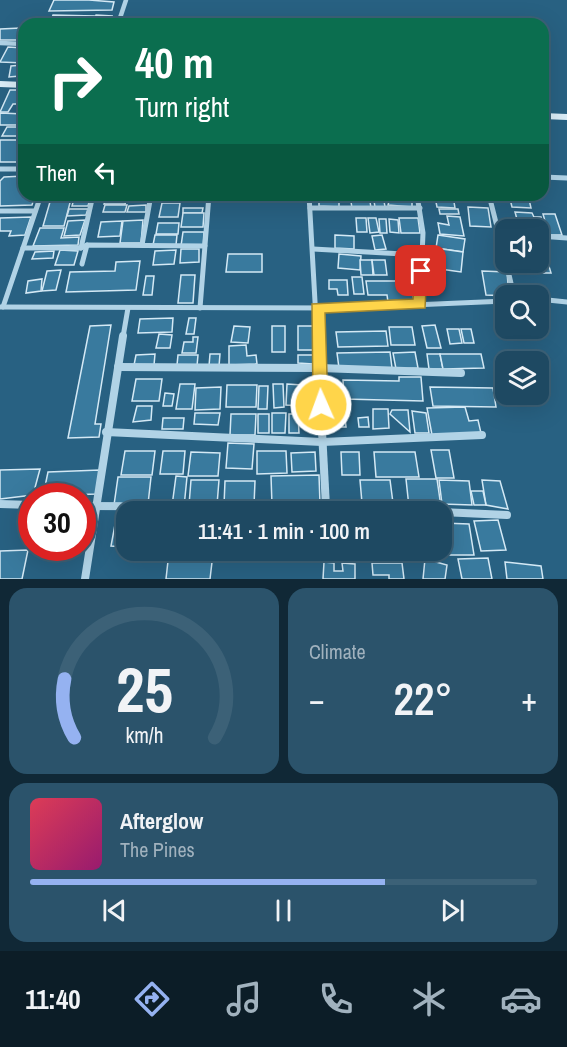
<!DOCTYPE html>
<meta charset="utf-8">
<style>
:root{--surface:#1e4962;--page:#2b536b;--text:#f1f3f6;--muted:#a1b2be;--line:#3c6177;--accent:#95b2f1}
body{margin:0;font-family:"Archivo Narrow",sans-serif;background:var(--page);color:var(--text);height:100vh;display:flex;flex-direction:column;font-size:22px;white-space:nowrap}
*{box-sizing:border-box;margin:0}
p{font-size:20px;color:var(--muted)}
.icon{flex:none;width:33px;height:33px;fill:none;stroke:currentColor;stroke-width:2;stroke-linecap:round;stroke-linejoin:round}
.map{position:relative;height:579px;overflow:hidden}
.drawer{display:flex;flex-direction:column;gap:9px;padding:9px;background:#102836;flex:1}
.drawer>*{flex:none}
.banner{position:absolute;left:18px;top:18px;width:531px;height:183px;border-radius:18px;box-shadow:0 6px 24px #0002,0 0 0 2px var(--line);background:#0b6e4f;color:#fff;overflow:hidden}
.controls{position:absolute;left:495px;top:219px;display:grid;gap:12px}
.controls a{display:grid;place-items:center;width:54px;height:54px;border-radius:12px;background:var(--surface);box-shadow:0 6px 24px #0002,0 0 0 2px var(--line);font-size:30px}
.speed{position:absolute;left:18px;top:483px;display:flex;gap:12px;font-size:30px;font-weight:700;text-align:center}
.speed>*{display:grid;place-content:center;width:78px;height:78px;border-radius:50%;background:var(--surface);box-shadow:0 6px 24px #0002,0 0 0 2px var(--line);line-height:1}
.speed .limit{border:9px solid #d22;background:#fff;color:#111}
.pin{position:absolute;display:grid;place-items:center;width:51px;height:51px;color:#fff;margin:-26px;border-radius:12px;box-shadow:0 3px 9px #0006}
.me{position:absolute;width:66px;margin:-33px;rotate:358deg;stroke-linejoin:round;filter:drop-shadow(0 0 4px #0008)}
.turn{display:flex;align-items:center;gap:21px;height:126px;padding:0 18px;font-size:27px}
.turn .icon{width:78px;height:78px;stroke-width:2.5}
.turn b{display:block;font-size:42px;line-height:51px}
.then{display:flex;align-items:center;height:57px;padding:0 18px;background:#0003;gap:12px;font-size:22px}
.big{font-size:45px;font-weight:600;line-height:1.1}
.drawer .tile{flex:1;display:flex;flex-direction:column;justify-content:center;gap:9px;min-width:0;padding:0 21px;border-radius:18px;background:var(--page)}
.drawer .dial{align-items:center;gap:0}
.dial svg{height:156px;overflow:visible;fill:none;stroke:var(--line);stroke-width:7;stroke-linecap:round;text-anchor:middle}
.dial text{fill:var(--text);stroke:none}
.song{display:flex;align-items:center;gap:18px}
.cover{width:72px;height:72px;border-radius:9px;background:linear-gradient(135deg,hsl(350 70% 55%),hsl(320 70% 35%))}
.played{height:6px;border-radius:3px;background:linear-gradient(90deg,var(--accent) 70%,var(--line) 70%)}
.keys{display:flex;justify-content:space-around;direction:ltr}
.heat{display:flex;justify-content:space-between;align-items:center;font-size:33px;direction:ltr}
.drawer .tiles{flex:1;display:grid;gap:9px;grid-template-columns:1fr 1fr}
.tile:last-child{grid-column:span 2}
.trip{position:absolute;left:116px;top:501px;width:336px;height:60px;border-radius:18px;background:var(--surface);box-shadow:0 6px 24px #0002,0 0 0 2px var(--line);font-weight:600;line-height:60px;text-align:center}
.tab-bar{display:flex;height:96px;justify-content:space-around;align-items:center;background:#0c1d27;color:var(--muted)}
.tab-bar .icon{width:42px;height:42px}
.tab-bar .current{color:var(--accent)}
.tab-bar b{font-size:27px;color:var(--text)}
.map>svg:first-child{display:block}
</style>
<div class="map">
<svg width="567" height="579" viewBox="0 0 567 579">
<rect width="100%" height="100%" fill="#286182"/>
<g fill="#397a9e" stroke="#d4e9f5" stroke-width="1.5">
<polygon points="54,0 89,0 114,2 112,10 49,11"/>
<polygon points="53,15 94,16 91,24 42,24 46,18 52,18"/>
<polygon points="96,15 112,16 109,24 92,24"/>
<polygon points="21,28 24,28 24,40 0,40 0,29"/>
<polygon points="8,47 24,48 24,63 0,62"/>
<polygon points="22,65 20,76 9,77 11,66"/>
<polygon points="10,90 24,90 24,104 13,104 8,112 0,112"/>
<polygon points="0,113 24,114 19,125 0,125"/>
<polygon points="7,127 24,127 24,129 21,136 2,136"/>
<polygon points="0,140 24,140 23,162 0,162"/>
<polygon points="24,176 24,195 35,195 32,205 0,206 0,181 4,177"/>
<polygon points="52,195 72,195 64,226 43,226"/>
<polygon points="75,195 91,195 88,206 72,206"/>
<polygon points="107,195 128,195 125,204 104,204"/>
<polygon points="186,195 205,195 204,200 186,200"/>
<polygon points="319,195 339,195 339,207 319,206"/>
<polygon points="350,195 369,195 371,208 352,208"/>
<polygon points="373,195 383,195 385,207 375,207"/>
<polygon points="439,195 456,195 457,201 440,200"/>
<polygon points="462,195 475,195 476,202 463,202"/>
<polygon points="509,195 528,195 531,208 512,207"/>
<polygon points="390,198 412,200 412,207 388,205"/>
<polygon points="436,202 454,202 455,208 437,207"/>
<polygon points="162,203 180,203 178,217 159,217"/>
<polygon points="105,205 127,205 125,212 103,212"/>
<polygon points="146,205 146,212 127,212 129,206"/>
<polygon points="468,207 488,208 491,227 470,226"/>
<polygon points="183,208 203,208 202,213 183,213"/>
<polygon points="69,209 88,209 86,215 67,216"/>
<polygon points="439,209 458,209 459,214 440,214"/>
<polygon points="515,212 532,213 534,217 541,217 545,233 538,233 538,230 520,230"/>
<polygon points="183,213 204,213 203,227 181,227"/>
<polygon points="543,214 555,214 562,235 549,235"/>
<polygon points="447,216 460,217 464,236 440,234 438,223 449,225"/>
<polygon points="31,217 25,235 9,236 11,231 0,231 0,218"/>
<polygon points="356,218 366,218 367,232 357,232"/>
<polygon points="368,218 376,218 379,232 370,233"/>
<polygon points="399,218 418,218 420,233 401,233"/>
<polygon points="379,219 386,219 387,233 380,233"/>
<polygon points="389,219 398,220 399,233 390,232"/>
<polygon points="85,220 80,235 64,236 68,221"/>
<polygon points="143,220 141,243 120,243 123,221"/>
<polygon points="122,221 120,236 98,237 101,222"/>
<polygon points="158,223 179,223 178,234 156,234"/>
<polygon points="40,228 64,228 61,238 79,237 78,245 33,246"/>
<polygon points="183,232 204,232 203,246 181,246"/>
<polygon points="155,235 177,235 176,245 153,245"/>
<polygon points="335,235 354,236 354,249 335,248"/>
<polygon points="382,235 386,249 375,250 372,236"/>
<polygon points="438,235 465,239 463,252 436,248"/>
<polygon points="435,248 463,252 461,272 433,268"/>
<polygon points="181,249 199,249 199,262 180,263"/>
<polygon points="60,250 78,251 74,265 55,265"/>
<polygon points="176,250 174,264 153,265 155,251"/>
<polygon points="54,251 53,258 32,259 35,252"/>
<polygon points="538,253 545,253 551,273 528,273 525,262 538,262"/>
<polygon points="228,254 262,254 262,272 226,272"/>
<polygon points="339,254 361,256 360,270 338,268"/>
<polygon points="360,260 372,260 373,275 361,275"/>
<polygon points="372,260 385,260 387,275 374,275"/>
<polygon points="140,261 136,290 66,292 70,272 115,271 116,262"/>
<polygon points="61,270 56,290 42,291 47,271"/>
<polygon points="482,271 507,272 509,296 486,295"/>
<polygon points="181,275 195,275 193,303 178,303"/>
<polygon points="146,276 154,276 152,295 143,295"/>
<polygon points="352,277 362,277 364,294 354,294"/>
<polygon points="42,279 41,291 26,293 28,281"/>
<polygon points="329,280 347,280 348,295 338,295 337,289 329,289"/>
<polygon points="366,281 410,281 414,301 388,302 387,295 368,295"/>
<polygon points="173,318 172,332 138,333 140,319"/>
<polygon points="189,318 196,318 194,334 186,334"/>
<polygon points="111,325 95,424 101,424 99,437 68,438 90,326"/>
<polygon points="435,325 441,348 427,348 422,326"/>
<polygon points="234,326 250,327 248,343 231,342"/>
<rect x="272" y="326" width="13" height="26"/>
<polygon points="298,326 314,326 315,350 298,350"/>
<polygon points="389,327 412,327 415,345 391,345"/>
<polygon points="447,329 459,329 462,343 450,344"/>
<polygon points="461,329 471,329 474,343 464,343"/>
<polygon points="386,331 388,346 338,347 336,332"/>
<polygon points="159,334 172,335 170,348 156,348"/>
<polygon points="193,337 198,337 196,353 182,353 184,342 193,342"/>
<polygon points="246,345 247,356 256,355 257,364 229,365 229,346"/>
<polygon points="390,352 392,368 339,368 337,353"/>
<polygon points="415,352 418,368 396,369 393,353"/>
<polygon points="155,354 154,365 134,365 136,355"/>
<polygon points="210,354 220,354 219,366 209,366"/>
<polygon points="427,354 440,354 443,369 429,369"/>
<polygon points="440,354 481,354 484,368 443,369"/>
<polygon points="178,355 198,355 197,366 177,365"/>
<polygon points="298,355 314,355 313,364 298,363"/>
<polygon points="399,377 421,377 423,401 344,399 343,380 399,381"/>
<polygon points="136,379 162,379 159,401 132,401"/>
<polygon points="180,384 195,384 192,409 176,409"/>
<polygon points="273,384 283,384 284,407 274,408"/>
<polygon points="287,384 302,385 301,406 286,405"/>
<rect x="334" y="384" width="7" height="15"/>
<polygon points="227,385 257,385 256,407 226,407"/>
<polygon points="259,386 268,386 267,409 258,409"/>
<polygon points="221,387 220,409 195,410 196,388"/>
<polygon points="430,387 493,388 496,407 433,406"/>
<polygon points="304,388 316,388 315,408 304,407"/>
<polygon points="165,393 174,394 172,406 163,406"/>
<polygon points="137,406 152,406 151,420 133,422"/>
<polygon points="326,407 344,407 346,427 327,427"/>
<polygon points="465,407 469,421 478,420 481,433 432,435 427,408"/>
<polygon points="373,409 388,409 389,428 373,429"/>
<polygon points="392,410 408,410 410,432 390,414"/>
<polygon points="412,411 426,413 429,433 415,433"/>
<polygon points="195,413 220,413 218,425 194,424"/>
<polygon points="272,413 286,413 285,433 272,433"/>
<polygon points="231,414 256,414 255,435 230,435"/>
<rect x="258" y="414" width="11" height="19"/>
<polygon points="289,414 298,414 299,433 289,433"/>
<polygon points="301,414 315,414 315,428 302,427"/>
<polygon points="368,417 369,427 359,427 358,418"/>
<polygon points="163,418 184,418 183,429 162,429"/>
<polygon points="228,443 254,444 252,469 226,468"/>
<polygon points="431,450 449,450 454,478 436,478"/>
<polygon points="125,451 155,451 152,475 121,475"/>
<polygon points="163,451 185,451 183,474 160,474"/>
<polygon points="257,451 286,451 287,473 257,474"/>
<polygon points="191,452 220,453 218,476 188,476"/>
<polygon points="315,452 316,471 292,472 291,453"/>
<polygon points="341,452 359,452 360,475 342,475"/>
<polygon points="374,452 415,452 419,477 376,477"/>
<polygon points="40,469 33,495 0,499 0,470"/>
<polygon points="100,470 96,494 43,496 48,472"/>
<polygon points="319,475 320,504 272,505 271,476"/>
<polygon points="176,476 187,477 184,507 172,506"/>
<polygon points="118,477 151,477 148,504 114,505"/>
<polygon points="406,479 437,479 441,507 409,507"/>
<polygon points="191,480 219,480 217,505 189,505"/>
<polygon points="360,480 390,480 393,503 362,503"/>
<polygon points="439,480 469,481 472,505 442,504"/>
<polygon points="482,480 500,481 508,509 486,505"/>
<polygon points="225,481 255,481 254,505 224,505"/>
<polygon points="471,491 483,491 486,505 474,505"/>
<polygon points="117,514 126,514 126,547 111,546"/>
<polygon points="498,520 506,550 481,551 474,521"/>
<polygon points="442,523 469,524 474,555 446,555"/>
<polygon points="28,550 22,579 0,579 0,551"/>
<rect x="186" y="550" width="51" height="4"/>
<polygon points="397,550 432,550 433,557 397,557"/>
<polygon points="488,558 492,579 462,579 458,559"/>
<polygon points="425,559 447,565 445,579 423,579"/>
<polygon points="168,561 212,562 210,579 166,579"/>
<polygon points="324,562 334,563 334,571 343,571 342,563 355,564 355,579 323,579"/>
<polygon points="505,562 541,566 543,579 507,579"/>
<polygon points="372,563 402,563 404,579 389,579 389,575 373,575"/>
</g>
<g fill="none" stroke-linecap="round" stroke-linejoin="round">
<g stroke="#b1d3e6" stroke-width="4.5">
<polyline points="118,24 126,0"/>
<polyline points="0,43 24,44"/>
<polyline points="20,85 24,76"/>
</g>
<g stroke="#b1d3e6" stroke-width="5">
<polyline points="0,169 24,169"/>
<polyline points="543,177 567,178"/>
<polyline points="309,195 317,337"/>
<polyline points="417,195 423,233 420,304"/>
<polyline points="489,195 506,262"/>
<polyline points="310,208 420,208"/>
<polyline points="0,211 35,211"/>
<polyline points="538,236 567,238"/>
<polyline points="142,245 151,195"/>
<polyline points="23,248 81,248 87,245 205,246"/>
<polyline points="81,248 93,195"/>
<polyline points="313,249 421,255"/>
<polyline points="506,262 514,296"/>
<polyline points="82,264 87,245"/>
<polyline points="538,299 567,302"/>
<polyline points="0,307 342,308 506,301"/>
<polyline points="3,307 41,195"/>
<polyline points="200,308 209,195"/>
<polyline points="123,337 128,308"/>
</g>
<g stroke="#b1d3e6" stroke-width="8">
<polyline points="317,336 326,507"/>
<polyline points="118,367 320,368 461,373"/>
<polyline points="106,432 322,442 482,435"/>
<polyline points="0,504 32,505"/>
<polyline points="82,506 326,507 428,512"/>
<polyline points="441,512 507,515"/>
<polyline points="85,579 123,336"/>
</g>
<g fill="#daecf6" fill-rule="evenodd">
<polygon points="0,81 24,82 24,88 0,87"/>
<polygon points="543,113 567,114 567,120 543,119"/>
</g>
</g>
<polygon fill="#ffd54a" stroke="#a68a30" stroke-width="1.5" points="421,266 427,271 425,308 325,313 328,405 326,410 321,412 315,410 313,405 312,304 413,299 414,271"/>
</svg>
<div class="controls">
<a><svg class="icon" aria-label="sound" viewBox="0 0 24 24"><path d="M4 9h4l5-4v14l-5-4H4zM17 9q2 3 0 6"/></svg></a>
<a><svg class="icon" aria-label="search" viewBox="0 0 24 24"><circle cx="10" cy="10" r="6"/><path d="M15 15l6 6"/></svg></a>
<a><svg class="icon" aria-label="layers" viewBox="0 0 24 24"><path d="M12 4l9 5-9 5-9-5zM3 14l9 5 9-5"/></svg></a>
</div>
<div class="speed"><div class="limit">30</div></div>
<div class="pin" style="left:421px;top:271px;background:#d93025"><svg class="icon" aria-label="arrive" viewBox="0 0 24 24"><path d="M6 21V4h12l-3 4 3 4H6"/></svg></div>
<svg class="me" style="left:321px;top:405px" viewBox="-20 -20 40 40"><circle r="17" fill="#ffd54a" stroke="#fff" stroke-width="3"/><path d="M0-11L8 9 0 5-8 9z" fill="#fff"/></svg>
<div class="trip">11:41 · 1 min · 100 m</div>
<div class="banner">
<div class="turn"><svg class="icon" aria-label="right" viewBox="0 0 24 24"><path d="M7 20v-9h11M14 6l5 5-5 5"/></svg><div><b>40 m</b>Turn right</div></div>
<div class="then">Then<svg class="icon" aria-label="left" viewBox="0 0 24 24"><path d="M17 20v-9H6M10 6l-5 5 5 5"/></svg></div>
</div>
</div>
<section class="drawer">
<div class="tiles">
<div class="tile dial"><svg viewBox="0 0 100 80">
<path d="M14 69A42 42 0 1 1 86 69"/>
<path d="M14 69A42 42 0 0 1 9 39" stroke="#95b2f1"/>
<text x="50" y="56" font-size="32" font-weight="700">25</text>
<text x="50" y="72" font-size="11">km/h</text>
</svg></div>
<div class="tile"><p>Climate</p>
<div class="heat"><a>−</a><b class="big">22°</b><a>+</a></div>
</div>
<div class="tile">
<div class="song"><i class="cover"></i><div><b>Afterglow</b><p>The Pines</p></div></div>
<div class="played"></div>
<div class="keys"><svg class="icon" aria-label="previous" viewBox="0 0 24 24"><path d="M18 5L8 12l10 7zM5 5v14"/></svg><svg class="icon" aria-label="pause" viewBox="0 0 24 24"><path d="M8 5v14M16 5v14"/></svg><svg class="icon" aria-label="next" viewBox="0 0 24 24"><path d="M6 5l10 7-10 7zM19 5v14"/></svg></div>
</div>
</div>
</section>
<nav class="tab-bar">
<b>11:40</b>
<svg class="icon current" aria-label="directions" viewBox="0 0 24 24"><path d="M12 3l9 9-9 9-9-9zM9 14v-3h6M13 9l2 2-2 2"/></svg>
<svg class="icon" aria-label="music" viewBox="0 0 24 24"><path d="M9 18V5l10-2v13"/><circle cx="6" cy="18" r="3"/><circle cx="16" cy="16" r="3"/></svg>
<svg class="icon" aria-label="phone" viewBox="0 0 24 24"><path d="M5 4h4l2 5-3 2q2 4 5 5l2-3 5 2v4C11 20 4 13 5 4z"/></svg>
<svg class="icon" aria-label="climate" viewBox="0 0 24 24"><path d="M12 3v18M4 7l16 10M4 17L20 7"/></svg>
<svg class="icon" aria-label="car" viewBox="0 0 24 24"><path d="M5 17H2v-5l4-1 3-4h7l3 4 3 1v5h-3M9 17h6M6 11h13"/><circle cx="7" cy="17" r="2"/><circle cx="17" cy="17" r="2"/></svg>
</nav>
